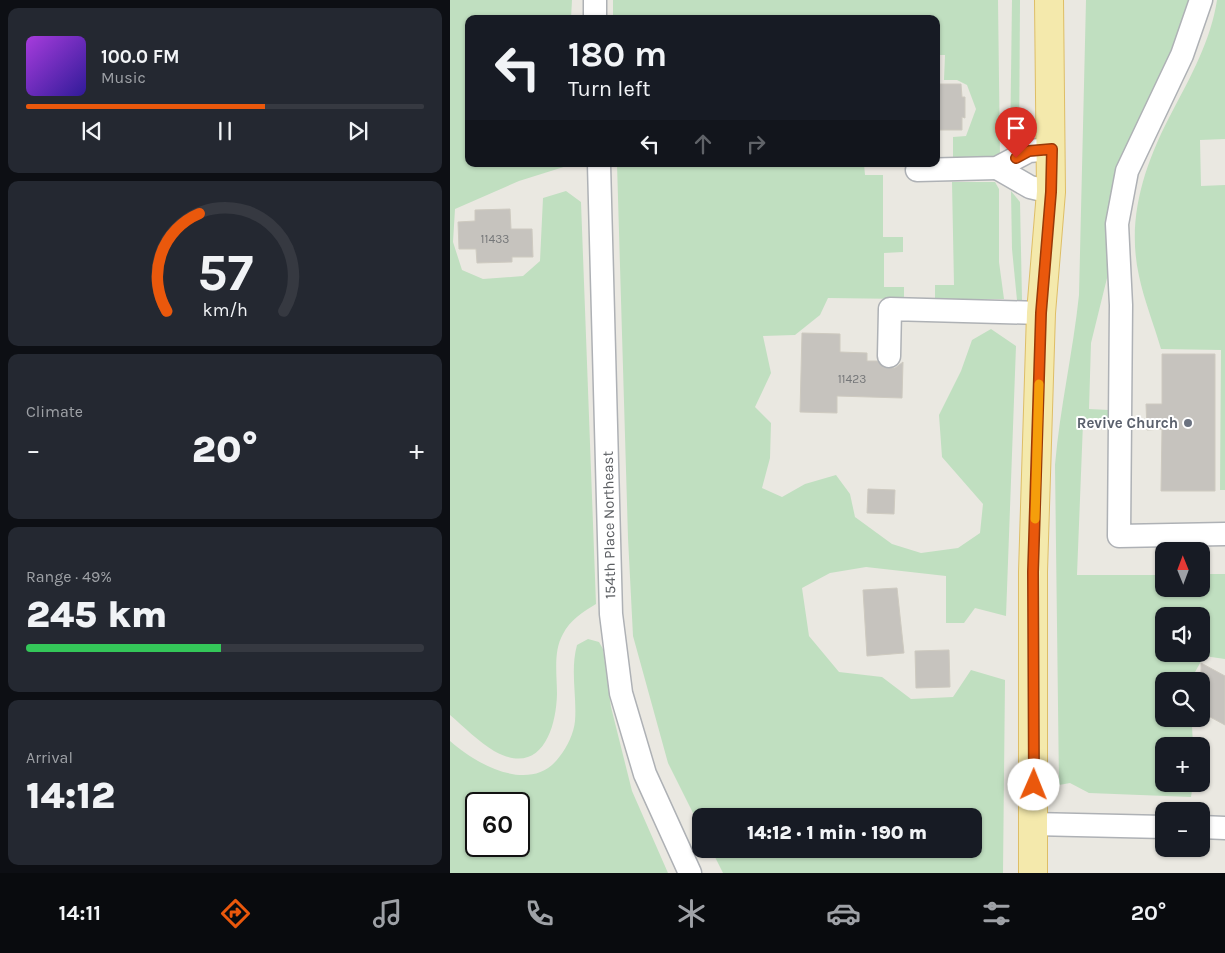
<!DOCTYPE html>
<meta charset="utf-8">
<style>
:root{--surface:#171b24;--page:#242831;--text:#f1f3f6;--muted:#9ea1a6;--line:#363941;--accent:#ea580c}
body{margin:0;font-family:Karla,sans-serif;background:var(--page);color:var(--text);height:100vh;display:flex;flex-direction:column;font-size:19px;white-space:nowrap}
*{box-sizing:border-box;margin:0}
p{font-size:16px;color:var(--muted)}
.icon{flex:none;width:28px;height:28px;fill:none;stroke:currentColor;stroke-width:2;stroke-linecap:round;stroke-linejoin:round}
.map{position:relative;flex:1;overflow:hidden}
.drawer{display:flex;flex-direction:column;gap:8px;padding:8px;background:#0d0f14;width:450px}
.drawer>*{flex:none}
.hud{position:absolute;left:15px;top:15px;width:475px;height:152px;border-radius:10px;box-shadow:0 1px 4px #0004;background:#171b24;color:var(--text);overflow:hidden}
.needle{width:32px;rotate:359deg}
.fabs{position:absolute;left:705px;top:542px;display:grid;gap:10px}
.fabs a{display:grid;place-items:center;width:55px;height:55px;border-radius:10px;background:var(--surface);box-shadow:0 1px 4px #0004;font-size:25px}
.speed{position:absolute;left:15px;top:792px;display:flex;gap:10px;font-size:25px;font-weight:700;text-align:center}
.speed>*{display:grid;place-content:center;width:65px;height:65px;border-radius:50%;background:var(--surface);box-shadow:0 1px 4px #0004;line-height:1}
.speed .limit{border:2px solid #111;border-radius:8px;background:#fff;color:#111}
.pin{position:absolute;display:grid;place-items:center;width:42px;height:42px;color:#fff;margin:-51px -21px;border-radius:50% 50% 50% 0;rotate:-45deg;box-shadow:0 0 5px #0007}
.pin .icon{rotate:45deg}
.me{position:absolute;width:55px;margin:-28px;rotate:1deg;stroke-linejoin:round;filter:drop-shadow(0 0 4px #0008)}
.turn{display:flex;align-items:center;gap:18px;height:105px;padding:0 20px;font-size:22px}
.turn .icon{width:65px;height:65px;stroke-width:2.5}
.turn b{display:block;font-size:35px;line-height:42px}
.lanes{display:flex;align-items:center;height:48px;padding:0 20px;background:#0003;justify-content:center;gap:25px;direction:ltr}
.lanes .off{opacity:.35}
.big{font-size:38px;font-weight:800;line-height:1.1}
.drawer .card{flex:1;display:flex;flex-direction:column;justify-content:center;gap:8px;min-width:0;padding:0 18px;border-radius:10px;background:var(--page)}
.drawer .dial{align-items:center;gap:0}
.dial svg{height:130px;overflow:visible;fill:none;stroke:var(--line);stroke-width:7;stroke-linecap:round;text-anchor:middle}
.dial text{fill:var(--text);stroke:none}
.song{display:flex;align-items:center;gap:15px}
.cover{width:60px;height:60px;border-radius:8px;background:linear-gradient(135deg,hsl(280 70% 55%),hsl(250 70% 35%))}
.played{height:5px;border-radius:2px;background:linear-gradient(90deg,var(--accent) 60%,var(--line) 60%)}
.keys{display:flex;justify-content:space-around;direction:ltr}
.heat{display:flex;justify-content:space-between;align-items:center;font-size:28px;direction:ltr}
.charge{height:8px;border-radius:4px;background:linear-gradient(90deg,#34c759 49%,var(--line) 0)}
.trip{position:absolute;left:242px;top:808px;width:290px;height:50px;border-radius:10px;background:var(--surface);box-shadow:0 1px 4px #0004;font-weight:800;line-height:50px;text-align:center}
.tab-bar{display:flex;height:80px;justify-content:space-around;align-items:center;background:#090b0e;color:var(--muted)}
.tab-bar .icon{width:35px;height:35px}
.tab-bar .on{color:var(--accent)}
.tab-bar b{font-size:22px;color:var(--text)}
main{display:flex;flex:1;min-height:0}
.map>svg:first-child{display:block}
</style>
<main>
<section class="drawer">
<div class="card">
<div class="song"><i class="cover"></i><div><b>100.0 FM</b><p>Music</p></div></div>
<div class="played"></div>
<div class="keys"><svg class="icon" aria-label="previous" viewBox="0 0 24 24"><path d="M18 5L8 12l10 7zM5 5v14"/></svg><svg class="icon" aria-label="pause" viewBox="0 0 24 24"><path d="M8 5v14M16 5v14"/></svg><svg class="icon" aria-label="next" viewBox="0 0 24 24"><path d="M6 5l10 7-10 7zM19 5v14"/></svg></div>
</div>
<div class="card dial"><svg viewBox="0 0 100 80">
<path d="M14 69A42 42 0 1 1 86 69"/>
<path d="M14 69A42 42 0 0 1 34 9" stroke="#ea580c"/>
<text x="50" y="56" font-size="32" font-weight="700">57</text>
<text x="50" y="72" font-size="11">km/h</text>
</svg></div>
<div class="card"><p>Climate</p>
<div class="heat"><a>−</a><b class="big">20°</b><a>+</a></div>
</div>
<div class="card"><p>Range · 49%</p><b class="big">245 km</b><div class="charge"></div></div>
<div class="card"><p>Arrival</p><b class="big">14:12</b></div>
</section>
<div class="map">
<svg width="775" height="873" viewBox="0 0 775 873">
<rect width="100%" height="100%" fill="#eae8e1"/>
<g fill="#c0dfc0" fill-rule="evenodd">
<path d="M 0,0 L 122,0 L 121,19 L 19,19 L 19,164 L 120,165 L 69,181 L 5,209 L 3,242 L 12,270 L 33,279 L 73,276 L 90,261 L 93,198 L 116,191 L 131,202 L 146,604 C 133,612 120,620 113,634 C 103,651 107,675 107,694 C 106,731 90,777 44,751 C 29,742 14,727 0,715 Z"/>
<polygon points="163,0 548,0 550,159 503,160 503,137 516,136 526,109 517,85 507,80 494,80 495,55 486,55 486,19 163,19"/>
<polygon points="562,0 570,0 569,145 560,153"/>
<path d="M 636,0 L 739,0 L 736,21 L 657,228 L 658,274 L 641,343 L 639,409 L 659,410 L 659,422 L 633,423 L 627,575 L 714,575 L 714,589 L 751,589 L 751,574 L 775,574 L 775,659 L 754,656 L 740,681 L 714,681 L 714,719 L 738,719 L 742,726 L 743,746 L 714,746 L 714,784 L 743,784 L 741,797 L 639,793 L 620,783 L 609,785 L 605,465 C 610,407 623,352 629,295 ZM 714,616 L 751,616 L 751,654 L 714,654 Z"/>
<path d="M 767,0 L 775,0 L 775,139 L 750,140 L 751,186 L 775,185 L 775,490 L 770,490 L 771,350 L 711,349 C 704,325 694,300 689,276 C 676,218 695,163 722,112 C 741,76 761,40 767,0 Z"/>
<polygon points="167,164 414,164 415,175 433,175 433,237 453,237 453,252 434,253 434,287 454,287 454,299 378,298 370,315 345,335 313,336 321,373 305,407 321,423 320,458 312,488 332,497 355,484 386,475 400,494 405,517 442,544 471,553 508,548 530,533 533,504 492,457 489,415 511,371 522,340 541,329 566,346 556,616 525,608 514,623 496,623 496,576 416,567 380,573 352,588 359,636 389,672 432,677 461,699 503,697 521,670 555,680 553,873 273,873 261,849 524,849 524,816 251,816 251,829 218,763 183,636 178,538"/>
<polygon points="502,182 545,182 549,189 549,262 554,299 485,299 485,285 504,285"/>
<polygon points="561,191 570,202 572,300 567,300 562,249"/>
<path d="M 138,639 L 149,642 L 153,649 L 161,707 L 182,791 L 218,873 L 0,873 L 0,741 C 28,766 83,795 110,756 C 117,747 124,733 125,721 C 127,696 120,671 127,645 ZM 26,804 L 69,804 L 69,846 L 26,846 Z"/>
</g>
<g fill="#c6c3be" stroke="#cecac0">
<polygon points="486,84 511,84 512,97 515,97 515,118 512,117 512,130 486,130"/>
<polygon points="60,209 61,229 82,229 83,257 62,257 62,262 27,263 26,249 9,249 8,222 25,221 25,210"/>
<polygon points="352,333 390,334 390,352 417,353 417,361 427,361 433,367 445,368 453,362 452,398 387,396 387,413 350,412"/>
<polygon points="712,354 765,354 765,491 711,491 712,429 697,430 696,404 712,404"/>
<polygon points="418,489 445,490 444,514 417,513"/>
<polygon points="447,588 454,653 417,656 413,590"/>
<polygon points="499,650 500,687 466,688 465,651"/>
<polygon points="751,663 775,676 775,725 751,712"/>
</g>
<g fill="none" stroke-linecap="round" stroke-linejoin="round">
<defs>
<g id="minor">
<polyline points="145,0 145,19"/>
<polyline points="751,0 732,55 677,171 667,224 671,305 669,536 775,534"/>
<polyline points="149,164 161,614 171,693 195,774 240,873"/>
<polyline points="547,168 580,187 601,192"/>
<polyline points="467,170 547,168 579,151 601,149"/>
<polyline points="439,356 440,309 591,313"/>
<polyline points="583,824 714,827"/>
<polyline points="751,827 775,828"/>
</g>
<polyline id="major" points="583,873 583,572 591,313 601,192 599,0"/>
</defs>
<use href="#minor" stroke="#aeb1b5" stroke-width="25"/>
<use href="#major" stroke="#debe66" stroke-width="30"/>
<use href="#minor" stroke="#fff" stroke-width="22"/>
<use href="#major" stroke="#f4e9ac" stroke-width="28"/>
</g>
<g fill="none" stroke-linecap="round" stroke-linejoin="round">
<defs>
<polyline id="route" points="566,158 579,151 602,149 601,192 591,313 583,572 584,785"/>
</defs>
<use href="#route" stroke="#983908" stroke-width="12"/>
<use href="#route" stroke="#ea580c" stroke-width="9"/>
<polyline stroke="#f59e0b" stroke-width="9" points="585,519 589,384"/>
</g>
<circle fill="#6b7280" stroke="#fff" stroke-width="2" cx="738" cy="423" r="5"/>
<g text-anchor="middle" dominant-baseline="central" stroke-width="4" stroke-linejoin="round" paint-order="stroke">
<g font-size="12" fill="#747678">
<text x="45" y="239">11433</text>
<text x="402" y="379">11423</text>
</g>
<g font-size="15" font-weight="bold" fill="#5b616d" stroke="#fff" text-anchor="end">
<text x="728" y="423">Revive Church</text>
</g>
<g font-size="15" fill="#595c60" stroke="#fff">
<text transform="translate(159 525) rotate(-91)">154th Place Northeast</text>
</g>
</g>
</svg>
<div class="fabs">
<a><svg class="needle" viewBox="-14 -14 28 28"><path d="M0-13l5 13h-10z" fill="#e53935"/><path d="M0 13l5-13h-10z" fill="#9ea1a6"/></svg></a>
<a><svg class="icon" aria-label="sound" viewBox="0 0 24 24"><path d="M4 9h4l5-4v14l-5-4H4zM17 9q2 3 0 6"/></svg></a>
<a><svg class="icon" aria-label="search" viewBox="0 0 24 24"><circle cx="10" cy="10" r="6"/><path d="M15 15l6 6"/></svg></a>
<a>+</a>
<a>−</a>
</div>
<div class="speed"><div class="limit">60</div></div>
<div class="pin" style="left:566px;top:158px;background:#d93025"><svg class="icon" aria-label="arrive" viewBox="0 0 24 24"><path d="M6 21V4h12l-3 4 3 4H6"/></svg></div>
<svg class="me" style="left:584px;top:785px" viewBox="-20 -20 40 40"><circle r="19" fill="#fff"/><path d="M0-13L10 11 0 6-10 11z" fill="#ea580c"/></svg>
<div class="trip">14:12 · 1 min · 190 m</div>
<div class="hud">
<div class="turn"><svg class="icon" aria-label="left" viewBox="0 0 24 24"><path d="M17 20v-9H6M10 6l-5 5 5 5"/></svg><div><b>180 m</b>Turn left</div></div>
<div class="lanes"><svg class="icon" aria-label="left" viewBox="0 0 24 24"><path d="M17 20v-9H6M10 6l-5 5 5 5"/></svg><svg class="icon off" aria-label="ahead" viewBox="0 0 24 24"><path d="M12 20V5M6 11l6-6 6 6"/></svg><svg class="icon off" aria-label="right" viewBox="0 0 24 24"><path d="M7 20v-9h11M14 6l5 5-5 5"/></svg></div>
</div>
</div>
</main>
<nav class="tab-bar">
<b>14:11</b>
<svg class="icon on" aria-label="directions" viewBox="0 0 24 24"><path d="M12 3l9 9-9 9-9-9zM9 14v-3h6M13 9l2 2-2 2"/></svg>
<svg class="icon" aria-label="music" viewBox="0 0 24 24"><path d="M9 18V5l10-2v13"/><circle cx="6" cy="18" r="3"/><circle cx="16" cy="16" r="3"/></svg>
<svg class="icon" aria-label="phone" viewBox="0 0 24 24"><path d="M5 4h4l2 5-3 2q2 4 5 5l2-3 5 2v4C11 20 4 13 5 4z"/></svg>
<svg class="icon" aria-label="climate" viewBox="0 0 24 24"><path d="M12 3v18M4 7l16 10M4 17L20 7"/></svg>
<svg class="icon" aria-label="car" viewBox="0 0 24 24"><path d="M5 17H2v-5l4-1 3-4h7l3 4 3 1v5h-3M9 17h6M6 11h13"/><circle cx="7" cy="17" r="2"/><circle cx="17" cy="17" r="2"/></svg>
<svg class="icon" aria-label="filters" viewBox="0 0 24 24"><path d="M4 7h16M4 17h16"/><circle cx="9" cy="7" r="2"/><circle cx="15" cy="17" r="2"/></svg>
<b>20°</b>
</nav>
